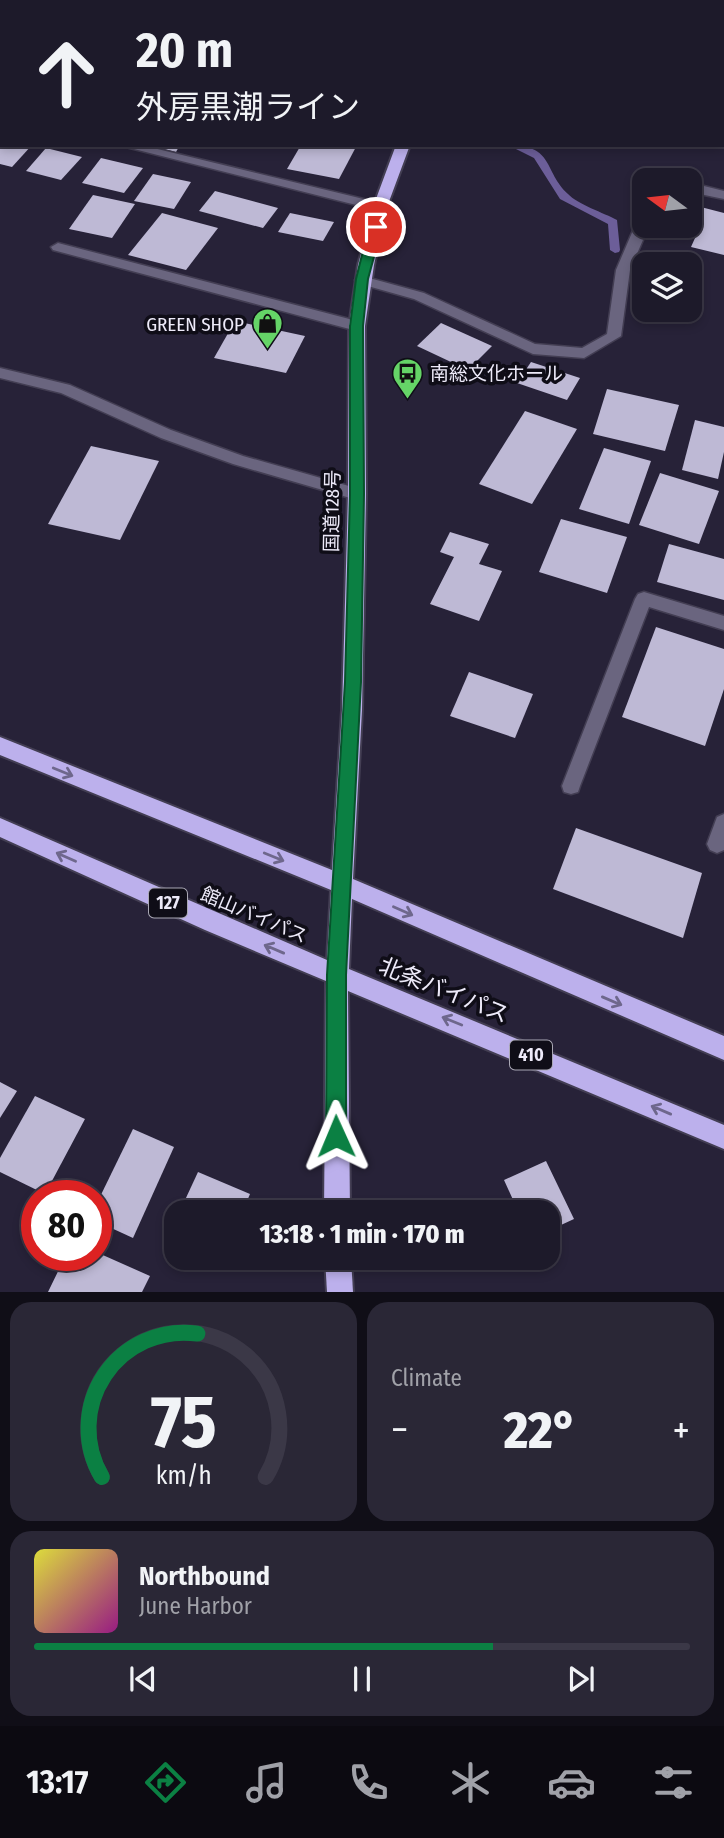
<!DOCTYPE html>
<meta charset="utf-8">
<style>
:root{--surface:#1d1a2a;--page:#2a2736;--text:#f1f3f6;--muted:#a0a1a8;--line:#3b3847;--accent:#0b8043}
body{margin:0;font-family:"Fira Sans Condensed","Noto Sans JP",sans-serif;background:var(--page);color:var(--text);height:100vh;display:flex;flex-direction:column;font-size:26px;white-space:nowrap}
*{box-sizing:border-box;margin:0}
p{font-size:23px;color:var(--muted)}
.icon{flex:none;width:38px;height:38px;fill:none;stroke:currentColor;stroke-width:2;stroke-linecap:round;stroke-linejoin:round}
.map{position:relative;height:1292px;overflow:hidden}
.panel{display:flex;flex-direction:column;gap:10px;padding:10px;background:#100e17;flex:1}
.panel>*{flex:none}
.guide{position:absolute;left:0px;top:0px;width:724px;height:147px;box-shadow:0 4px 10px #0003,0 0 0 2px var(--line);background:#1d1a2a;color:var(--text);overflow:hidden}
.needle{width:46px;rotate:285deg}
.tools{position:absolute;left:632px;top:168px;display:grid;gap:14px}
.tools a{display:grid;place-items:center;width:70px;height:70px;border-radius:14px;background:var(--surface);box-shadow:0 4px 10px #0003,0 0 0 2px var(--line);font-size:35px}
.speed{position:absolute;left:21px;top:1180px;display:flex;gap:14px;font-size:35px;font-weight:700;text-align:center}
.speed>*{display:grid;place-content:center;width:91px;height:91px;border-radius:50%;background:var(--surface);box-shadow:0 4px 10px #0003,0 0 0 2px var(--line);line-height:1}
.speed .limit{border:10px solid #d22;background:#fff;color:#111}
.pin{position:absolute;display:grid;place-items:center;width:60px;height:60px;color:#fff;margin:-30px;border:4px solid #fff;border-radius:50%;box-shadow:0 2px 7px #0007}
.me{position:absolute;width:77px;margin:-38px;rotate:359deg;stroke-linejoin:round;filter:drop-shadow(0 0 5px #0008)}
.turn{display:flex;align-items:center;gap:24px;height:147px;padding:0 21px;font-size:32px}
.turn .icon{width:91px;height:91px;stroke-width:2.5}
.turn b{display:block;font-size:49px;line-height:60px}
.big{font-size:52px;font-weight:800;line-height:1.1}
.panel .tile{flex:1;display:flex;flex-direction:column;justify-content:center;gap:10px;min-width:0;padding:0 24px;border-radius:21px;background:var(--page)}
.panel .dial{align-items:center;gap:0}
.dial svg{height:182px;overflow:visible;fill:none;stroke:var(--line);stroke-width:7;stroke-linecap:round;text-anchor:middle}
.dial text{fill:var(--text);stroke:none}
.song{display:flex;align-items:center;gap:21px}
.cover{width:84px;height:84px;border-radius:10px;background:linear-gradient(135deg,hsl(60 70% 55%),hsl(310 70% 35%))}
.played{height:7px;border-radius:4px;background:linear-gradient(90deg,var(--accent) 70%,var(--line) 70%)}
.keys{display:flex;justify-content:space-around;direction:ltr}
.heat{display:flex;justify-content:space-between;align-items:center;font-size:38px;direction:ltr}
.panel .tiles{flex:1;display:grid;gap:10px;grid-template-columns:1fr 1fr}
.tile:last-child{grid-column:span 2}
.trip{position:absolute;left:164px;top:1200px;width:396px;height:70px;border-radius:21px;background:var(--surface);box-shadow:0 4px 10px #0003,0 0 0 2px var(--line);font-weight:800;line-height:70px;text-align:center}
.tabs{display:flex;height:112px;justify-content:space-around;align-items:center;background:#0c0a11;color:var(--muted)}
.tabs .icon{width:49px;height:49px}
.tabs .selected{color:var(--accent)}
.tabs b{font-size:32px;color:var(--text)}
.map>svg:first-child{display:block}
</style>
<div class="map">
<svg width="724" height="1292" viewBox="0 0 724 1292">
<rect width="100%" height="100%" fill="#272238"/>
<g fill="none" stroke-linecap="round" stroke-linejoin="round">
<path fill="#6c5e99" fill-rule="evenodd" d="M 508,145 C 555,145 543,171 568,194 C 577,204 604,213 617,220 L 620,250 L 619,252 L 615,253 L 610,250 L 608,224 L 560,199 L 534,158 Z"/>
</g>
<g fill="#beb9d5">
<polygon points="0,145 32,145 12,167 0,164"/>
<polygon points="148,145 180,145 176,152"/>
<polygon points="301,145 357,145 339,179 287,169"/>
<polygon points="46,148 82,157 61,180 26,171"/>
<polygon points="101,158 143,168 124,193 82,183"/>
<polygon points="153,174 191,182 174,209 134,201"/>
<polygon points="215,191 278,208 263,228 199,211"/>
<polygon points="93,195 135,204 112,238 69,229"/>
<polygon points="693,205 724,213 724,255 691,247 695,238 679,234 683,226 690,226 690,212"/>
<polygon points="162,213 218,228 186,270 128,255"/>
<polygon points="290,213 334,222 323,241 278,232"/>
<polygon points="235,321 305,336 286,373 214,358"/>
<polygon points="441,323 492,346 468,370 417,346"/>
<polygon points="531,362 580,378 567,400 517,383"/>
<polygon points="607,389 679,405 665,451 593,434"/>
<polygon points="525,411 577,429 532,504 479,484"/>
<polygon points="695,420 724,427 724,452 718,479 682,470"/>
<polygon points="91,446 159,461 120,540 48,524"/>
<polygon points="604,448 651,461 629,524 579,509"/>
<polygon points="660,473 719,491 699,544 639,525"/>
<polygon points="561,519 627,537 607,593 539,572"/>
<polygon points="450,532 489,544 479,564 502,571 479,621 430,604 454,557 440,552"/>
<polygon points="669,544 724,559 724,600 657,582"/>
<polygon points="656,627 724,649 724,689 705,746 622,717"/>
<polygon points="469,672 533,694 515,738 450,716"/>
<polygon points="576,828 702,873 683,938 553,889"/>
<polygon points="0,1082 17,1091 0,1118"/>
<polygon points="35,1096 85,1119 45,1194 0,1172 0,1158"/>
<polygon points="133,1129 174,1147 133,1238 96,1221 96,1205"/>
<polygon points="546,1161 574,1219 548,1231 548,1213 519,1213 504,1180"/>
<polygon points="198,1172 250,1194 242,1213 179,1213"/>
<polygon points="177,1219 177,1248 166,1243"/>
<polygon points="96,1252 150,1276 142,1292 48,1292 66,1255 96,1255"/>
</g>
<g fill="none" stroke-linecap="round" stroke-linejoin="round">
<defs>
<g id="minor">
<polygon points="203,0 215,0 202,2"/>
<polygon points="399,0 416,0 417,2 401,2"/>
<polygon points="118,145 141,145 380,203 387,207 380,211"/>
<polygon points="692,183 724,191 724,199 690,192 690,184"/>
<polygon points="644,217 644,226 649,226 630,270 621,336 584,358 533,354 414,299 357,283 355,280 362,276 424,293 535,344 582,348 607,334 616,270 637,221"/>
<polygon points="58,243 357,321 364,326 357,331 53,250 51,247"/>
<polygon points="0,368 70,385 171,430 243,456 363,490 365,494 357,500 233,464 161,438 61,393 0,378"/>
<polygon points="644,592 724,616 724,630 649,607 580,786 578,792 571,794 564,792 562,786 635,599 638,594"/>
<polygon points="724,814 724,850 717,853 710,850 707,844 717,817"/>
</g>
<g id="trunk">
<polygon points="476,0 488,0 475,2"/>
<polygon points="396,145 410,145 387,207 374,265 365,326 366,494 362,710 353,879 724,1036 724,1060 352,899 349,969 724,1125 724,1149 348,991 350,1213 324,1213 326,981 205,930 0,837 0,818 327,960 331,890 0,755 0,737 332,870 342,710 348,494 349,326 358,265 373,207"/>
<polygon points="325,1258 351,1258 353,1292 327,1292"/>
</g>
</defs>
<use href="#minor" stroke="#433e53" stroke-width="3"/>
<use href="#trunk" stroke="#433e53" stroke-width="4"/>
<use href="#minor" fill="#6a657f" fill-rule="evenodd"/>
<use href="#trunk" fill="#bcb0ec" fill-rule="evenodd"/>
</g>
<defs><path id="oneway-shaft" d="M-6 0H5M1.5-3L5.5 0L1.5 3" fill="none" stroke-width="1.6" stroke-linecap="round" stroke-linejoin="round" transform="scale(1.75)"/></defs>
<g stroke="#6e678c">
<use href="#oneway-shaft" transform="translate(63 772) rotate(22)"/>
<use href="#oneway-shaft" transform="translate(66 857) rotate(-156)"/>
<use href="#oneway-shaft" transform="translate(274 857) rotate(22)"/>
<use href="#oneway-shaft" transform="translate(403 911) rotate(24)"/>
<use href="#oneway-shaft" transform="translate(274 949) rotate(-157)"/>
<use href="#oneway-shaft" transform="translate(612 1001) rotate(23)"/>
<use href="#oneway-shaft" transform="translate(452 1021) rotate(-158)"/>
<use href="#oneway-shaft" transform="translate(661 1110) rotate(-157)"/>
</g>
<polygon fill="#0b8043" stroke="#07532c" stroke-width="2" points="376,223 382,227 368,279 363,326 364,494 361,682 346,975 346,1136 343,1143 336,1146 329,1143 326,1136 327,975 345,682 350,494 350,326 356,279 369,227"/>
<defs>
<symbol id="shop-pin" viewBox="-11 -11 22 30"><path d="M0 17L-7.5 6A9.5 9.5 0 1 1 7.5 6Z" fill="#65d467" stroke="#0f0d17"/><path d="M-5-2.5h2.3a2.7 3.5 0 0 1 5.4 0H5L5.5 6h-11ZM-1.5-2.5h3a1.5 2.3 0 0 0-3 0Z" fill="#111"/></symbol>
<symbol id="bus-pin" viewBox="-11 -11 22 30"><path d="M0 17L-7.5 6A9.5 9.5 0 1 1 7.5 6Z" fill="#65d467" stroke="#0f0d17"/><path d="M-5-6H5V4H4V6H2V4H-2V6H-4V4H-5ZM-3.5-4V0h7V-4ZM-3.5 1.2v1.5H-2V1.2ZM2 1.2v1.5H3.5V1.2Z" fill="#111"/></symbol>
</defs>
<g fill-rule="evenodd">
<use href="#shop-pin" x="250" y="306" width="35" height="47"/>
<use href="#bus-pin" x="390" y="356" width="35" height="47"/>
</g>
<g text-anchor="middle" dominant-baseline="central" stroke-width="7" stroke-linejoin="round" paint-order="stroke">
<g fill="#0f0d17" stroke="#aaa8b5" stroke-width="2">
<rect x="149" y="888.5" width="38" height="29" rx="5"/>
<rect x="510" y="1040.5" width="42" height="29" rx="5"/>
</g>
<g font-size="18" font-weight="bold" fill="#edeaf9">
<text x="168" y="903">127</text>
<text x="531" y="1055">410</text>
</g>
<g font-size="19" fill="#edeaf9" stroke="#0f0d17" text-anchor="end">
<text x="244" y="324">GREEN SHOP</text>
<text x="430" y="373" text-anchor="start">南総文化ホール</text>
</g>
<g font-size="19" fill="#edeaf9" stroke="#0f0d17">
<text transform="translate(332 511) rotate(-89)">国道128号</text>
<text transform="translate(254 915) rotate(23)">館山バイパス</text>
</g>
<g font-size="23" fill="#edeaf9" stroke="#0f0d17">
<text transform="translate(444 990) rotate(22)">北条バイパス</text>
</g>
</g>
</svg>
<div class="tools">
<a><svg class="needle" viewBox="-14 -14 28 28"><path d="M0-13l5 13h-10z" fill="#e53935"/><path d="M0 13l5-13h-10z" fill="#a0a1a8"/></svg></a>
<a><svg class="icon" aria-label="layers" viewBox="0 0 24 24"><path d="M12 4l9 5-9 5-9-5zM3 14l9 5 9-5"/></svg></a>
</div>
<div class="speed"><div class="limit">80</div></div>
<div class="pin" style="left:376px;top:227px;background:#d93025"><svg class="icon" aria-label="arrive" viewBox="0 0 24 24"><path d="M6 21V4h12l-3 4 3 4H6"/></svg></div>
<svg class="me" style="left:336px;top:1136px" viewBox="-20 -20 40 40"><path d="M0-17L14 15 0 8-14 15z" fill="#0b8043" stroke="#fff" stroke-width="4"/></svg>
<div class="trip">13:18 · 1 min · 170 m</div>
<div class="guide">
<div class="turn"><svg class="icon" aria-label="ahead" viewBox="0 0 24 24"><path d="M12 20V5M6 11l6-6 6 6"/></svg><div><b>20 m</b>外房黒潮ライン</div></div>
</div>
</div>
<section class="panel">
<div class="tiles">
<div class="tile dial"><svg viewBox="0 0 100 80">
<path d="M14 69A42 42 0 1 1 86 69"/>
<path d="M14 69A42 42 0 0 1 56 6" stroke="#0b8043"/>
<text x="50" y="56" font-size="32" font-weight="700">75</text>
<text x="50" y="72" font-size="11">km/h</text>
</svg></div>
<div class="tile"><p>Climate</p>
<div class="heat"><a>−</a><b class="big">22°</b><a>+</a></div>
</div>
<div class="tile">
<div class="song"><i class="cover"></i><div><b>Northbound</b><p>June Harbor</p></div></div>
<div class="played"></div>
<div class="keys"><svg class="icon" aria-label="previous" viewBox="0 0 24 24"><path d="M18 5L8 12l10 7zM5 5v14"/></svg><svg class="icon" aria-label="pause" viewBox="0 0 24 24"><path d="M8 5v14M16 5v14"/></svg><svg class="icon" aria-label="next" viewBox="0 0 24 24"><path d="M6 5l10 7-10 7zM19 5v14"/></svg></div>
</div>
</div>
</section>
<nav class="tabs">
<b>13:17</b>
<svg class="icon selected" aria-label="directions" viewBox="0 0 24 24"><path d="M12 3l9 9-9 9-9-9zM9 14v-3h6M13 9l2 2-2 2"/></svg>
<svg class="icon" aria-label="music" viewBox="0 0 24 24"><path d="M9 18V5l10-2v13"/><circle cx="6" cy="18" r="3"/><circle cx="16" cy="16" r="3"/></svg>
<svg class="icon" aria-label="phone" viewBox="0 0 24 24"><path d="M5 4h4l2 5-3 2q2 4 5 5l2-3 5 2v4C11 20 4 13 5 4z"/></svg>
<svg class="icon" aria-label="climate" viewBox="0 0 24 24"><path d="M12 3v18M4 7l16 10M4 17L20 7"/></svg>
<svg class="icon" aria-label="car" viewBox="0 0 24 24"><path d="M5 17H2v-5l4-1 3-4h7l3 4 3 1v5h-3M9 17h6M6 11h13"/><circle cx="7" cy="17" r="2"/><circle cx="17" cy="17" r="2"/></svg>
<svg class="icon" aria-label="filters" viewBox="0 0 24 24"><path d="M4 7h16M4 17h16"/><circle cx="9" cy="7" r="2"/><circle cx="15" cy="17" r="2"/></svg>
</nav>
